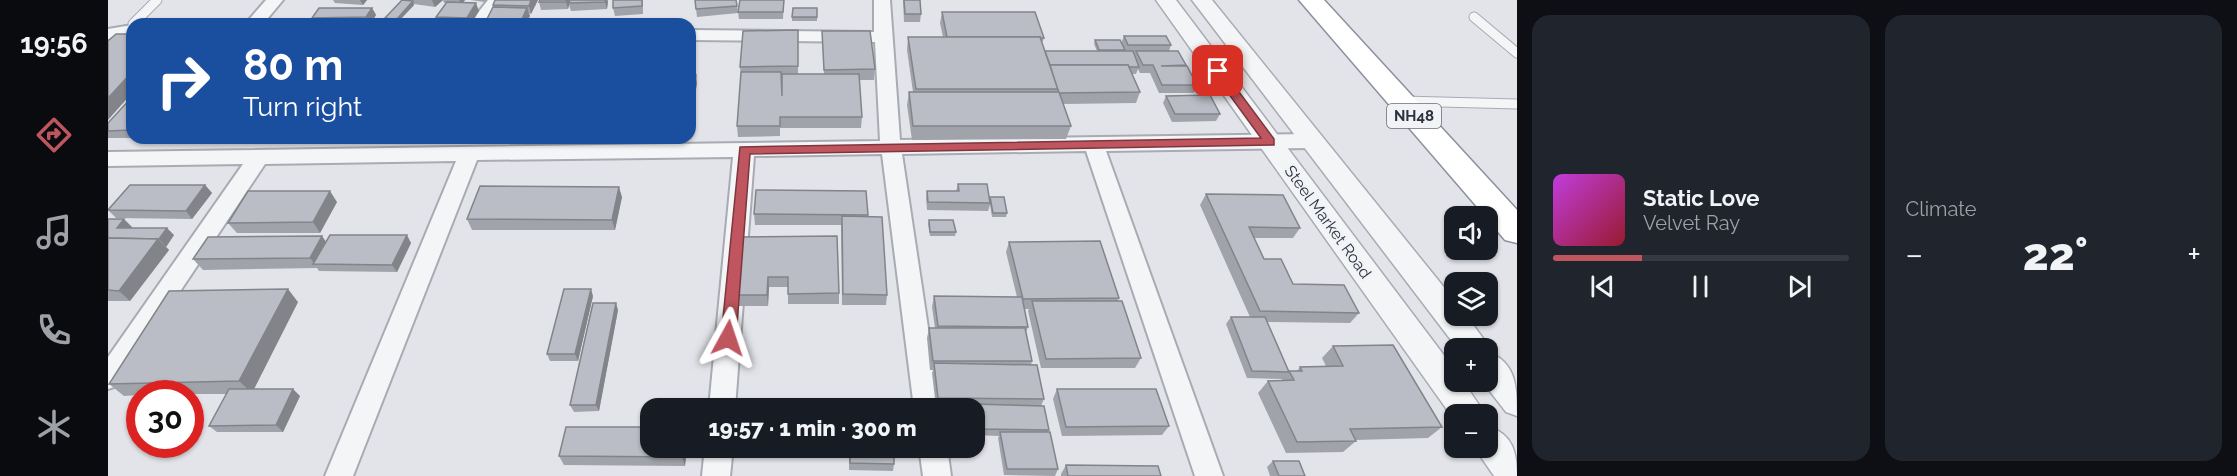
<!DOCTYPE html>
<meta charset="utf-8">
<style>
:root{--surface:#171b24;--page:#20242c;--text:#f1f3f6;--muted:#9ea1a6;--line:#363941;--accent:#bf555f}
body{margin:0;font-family:Raleway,sans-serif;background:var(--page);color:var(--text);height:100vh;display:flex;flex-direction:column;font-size:22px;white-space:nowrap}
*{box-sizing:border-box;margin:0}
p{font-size:20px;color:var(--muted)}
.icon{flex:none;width:33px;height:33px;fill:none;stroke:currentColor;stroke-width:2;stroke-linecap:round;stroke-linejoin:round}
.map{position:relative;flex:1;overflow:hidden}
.details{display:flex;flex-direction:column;gap:15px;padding:15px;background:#0d0f14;width:720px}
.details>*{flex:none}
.banner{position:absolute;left:18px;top:18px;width:570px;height:126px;border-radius:18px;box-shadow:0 2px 4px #0004;background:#1a4fa0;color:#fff;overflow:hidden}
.controls{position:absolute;left:1336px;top:206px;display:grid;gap:12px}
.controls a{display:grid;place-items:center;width:54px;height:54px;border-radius:12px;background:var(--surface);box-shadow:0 2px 4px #0004;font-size:30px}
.speed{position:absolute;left:18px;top:380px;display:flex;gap:12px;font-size:30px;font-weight:700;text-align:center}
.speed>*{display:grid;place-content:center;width:78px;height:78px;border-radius:50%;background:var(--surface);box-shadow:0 2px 4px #0004;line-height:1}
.speed .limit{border:9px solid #d22;background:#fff;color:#111}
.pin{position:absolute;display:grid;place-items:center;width:51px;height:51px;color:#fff;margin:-26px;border-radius:12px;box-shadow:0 3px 9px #0006}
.me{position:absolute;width:66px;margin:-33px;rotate:5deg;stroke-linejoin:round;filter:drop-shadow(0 0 4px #0008)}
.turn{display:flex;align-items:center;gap:21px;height:126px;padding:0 18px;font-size:27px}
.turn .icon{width:78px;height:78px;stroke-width:2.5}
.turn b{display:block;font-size:42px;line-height:51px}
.big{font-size:45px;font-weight:800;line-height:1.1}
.details .widget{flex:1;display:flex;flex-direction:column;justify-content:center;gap:9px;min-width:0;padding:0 21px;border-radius:18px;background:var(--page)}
.song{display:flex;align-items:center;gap:18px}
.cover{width:72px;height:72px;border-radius:9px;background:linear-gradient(135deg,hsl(290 70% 55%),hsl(350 70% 35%))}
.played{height:6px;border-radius:3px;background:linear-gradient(90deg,var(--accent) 30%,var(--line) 30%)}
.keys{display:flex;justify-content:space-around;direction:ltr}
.heat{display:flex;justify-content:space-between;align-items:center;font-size:33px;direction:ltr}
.details .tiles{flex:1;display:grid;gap:15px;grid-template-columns:repeat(2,1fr)}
.trip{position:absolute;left:532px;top:398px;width:345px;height:60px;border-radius:18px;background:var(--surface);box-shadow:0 2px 4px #0004;font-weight:800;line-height:60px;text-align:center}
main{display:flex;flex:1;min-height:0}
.menu{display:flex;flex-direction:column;width:108px;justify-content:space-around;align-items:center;background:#090b0e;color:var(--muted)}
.menu .icon{width:42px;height:42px}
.menu .active{color:var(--accent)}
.menu b{font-size:27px;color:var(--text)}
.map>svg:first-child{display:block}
</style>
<main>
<nav class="menu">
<b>19:56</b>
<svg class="icon active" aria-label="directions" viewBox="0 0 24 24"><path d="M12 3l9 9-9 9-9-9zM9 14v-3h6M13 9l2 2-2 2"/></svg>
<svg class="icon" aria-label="music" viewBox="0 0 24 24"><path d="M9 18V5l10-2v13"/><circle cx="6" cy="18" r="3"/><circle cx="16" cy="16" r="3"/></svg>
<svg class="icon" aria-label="phone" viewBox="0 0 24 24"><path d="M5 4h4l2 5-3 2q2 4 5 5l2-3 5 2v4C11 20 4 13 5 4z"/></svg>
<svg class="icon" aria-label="climate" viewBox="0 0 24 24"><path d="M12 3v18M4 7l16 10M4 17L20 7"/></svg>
</nav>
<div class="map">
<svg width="1409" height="476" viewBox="0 0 1409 476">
<rect width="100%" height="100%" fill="#e2e4e9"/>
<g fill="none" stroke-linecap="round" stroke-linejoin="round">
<defs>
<g id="service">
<polyline points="1366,17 1409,53"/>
<polyline points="25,24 49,0"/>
<polyline points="1295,101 1409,104"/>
</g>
<g id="minor">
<polygon points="158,0 175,0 155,24 137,24"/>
<polygon points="380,0 397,0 379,24 361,24"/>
<polygon points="766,0 782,0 792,140 1204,134 1211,136 1214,141 1211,146 1204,148 998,151 1115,476 1087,476 978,151 794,154 832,408 806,408 774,154 646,156 627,408 601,408 625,157 369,160 245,476 217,476 348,161 157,164 9,386 0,389 0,357 135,164 0,166 0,152 772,141 767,42 582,40 582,30 766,32"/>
<polygon points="24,25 24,35 0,39 0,29"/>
<polygon points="597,447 625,447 622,476 594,476"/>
<polygon points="811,447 839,447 843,476 815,476"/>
</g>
<g id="tertiary">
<polygon points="1048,0 1068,0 1347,370 1347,381 1355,381 1377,414 1347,414 1347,421"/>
<path d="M 1084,0 L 1104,0 L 1347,301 L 1347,315 L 1358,315 L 1382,348 L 1380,352 C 1409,363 1409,388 1409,416 L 1398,412 L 1374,381 L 1380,381 L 1380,348 L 1349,348 Z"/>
<path d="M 1380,426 C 1405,435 1409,452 1409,476 L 1386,476 L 1366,447 L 1380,447 Z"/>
</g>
<polygon id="trunk" points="1191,0 1216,0 1409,210 1409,243 1397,240 1380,220 1380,216 1377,216"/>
</defs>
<use href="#service" stroke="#a8abb3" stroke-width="11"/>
<use href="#minor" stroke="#a8abb3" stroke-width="4"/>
<use href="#tertiary" stroke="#a8abb3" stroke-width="3"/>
<use href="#trunk" stroke="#8b919e" stroke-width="3"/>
<use href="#service" stroke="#f4f5f7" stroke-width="9"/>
<use href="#minor" fill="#f4f5f7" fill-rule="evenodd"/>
<use href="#tertiary" fill="#f4f5f7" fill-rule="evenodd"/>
<use href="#trunk" fill="#fff" fill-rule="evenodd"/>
</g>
<g fill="#a0a3a9">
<polygon points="225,0 259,0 255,5 227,3"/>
<polygon points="293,0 335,0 327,7 306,4 306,5 289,23 278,22 277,18 293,1"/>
<polygon points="335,0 357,0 355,3 371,11 363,24 332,24 328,17 338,3 336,3"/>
<polygon points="362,0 379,0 377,2"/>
<polygon points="430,0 423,14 421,13 422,16 417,24 381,24 379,19 385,7 385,5"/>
<polygon points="432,0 500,0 499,9 463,11 461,5 460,9 433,10 431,2"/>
<polygon points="535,0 535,14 507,16 505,8"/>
<polygon points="587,0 629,6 630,13 589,17"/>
<polygon points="632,0 676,0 675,19 631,19 630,12"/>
<polygon points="795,0 812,0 813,14 812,22 796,22"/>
<polygon points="264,8 268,15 263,24 208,24 204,18"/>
<polygon points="709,8 709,21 684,21 684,17"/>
<polygon points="834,12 936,38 934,43 937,52 989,51 986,44 987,40 1013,43 1016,36 1063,45 1061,51 1078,65 1077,66 1089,85 1086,93 1051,93 1042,73 1032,73 1030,69 1028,74 1024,74 1032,92 1028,103 955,104 963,126 958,139 804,140 799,105 801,92 805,92 799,50 800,37 835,37 832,23"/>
<polygon points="690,30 690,74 716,74 714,31 767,69 766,80 751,80 754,117 753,128 672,128 672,136 630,137 629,126 633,76 632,67"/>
<polygon points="582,75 589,83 587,95 582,95"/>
<polygon points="1058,96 1112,114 1108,121 1064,122 1055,103"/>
<polygon points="24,97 24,138 31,138 0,138 0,123"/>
<polygon points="417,138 463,138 418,139"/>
<polygon points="850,184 882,199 899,213 898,217 884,217 882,205 880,211 819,210 818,198 819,191 848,191"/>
<polygon points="97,185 104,193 84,219 8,218 0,210"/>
<polygon points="758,191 760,216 779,295 778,305 734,305 733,225 647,225 646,214"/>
<polygon points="1098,194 1192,228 1185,238 1146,238 1156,259 1185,284 1251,313 1242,323 1159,322 1181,372 1189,371 1192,367 1218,366 1214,358 1225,346 1334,427 1320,438 1247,440 1248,441 1235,452 1178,453 1150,393 1160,381 1173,380 1175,379 1139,378 1118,324 1123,317 1142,317 1092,205"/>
<polygon points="514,197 507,230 364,230 359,219"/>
<polygon points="229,202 212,233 129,233 120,223"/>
<polygon points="0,219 24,227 23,228 66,235 58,247 61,250 22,301 0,301"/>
<polygon points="821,220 848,232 847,236 822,236 820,224"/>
<polygon points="632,237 731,293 731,304 680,304 680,287 661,287 660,306 629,306 628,295"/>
<polygon points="218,242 303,243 289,272 211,271 209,268 95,270 85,259"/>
<polygon points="901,242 1011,298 1010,301 1033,358 1027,368 933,368 920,311 921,309 916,309 920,327 918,332 924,361 923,365 936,399 933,406 941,430 940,432 950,469 947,476 896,475 890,438 891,436 867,435 867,408 829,408 829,407 828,407 824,373 825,370 822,370 819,338 821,328 827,328 824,307 826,296 909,297 898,252"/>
<polygon points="485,296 470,361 442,361 439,354"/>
<polygon points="190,302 146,389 192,396 175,432 109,432 101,426 119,394 82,394 82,393 32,393 32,395 16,396 1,384"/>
<polygon points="510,310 491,411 466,412 462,405"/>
<polygon points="949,389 1061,426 1054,435 954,436 945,399"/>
<polygon points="579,447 577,466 456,465 451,456"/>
<polygon points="741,447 786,447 786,464 785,471 741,470"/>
<polygon points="1165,461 1197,476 1162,476 1159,467"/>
<polygon points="958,465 1053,476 953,476 953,474"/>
</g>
<g fill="#82848a">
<polygon points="252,0 259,0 255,5"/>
<polygon points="324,0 335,0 327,7"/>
<polygon points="351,0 357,0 353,5"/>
<polygon points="423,0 430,0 423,14 421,6"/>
<polygon points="459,0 463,0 461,3 461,5 460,9 458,2"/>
<polygon points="498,0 500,1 499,9 497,2"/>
<polygon points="305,1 306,5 289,23 288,20"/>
<polygon points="368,3 371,11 363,24 361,24 359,18"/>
<polygon points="264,8 268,15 262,24 258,17"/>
<polygon points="419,8 422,16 417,24 415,24 414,19"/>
<polygon points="24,72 24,93 0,120 0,98"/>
<polygon points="588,75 589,83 587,95 586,88"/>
<polygon points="97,185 104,193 84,219 78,211"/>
<polygon points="511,187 514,197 507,230 504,220"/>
<polygon points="222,191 229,202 212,233 205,222"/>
<polygon points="16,219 24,227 17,235 9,228"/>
<polygon points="59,228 66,235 58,247 51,239"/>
<polygon points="299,235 303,243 289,272 284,265"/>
<polygon points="214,236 221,246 207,264 202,258"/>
<polygon points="50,239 61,250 22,301 11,291"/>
<polygon points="660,277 661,287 660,306 659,295"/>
<polygon points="180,289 190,302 144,393 131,381"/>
<polygon points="483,289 485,296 470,361 467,354"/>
<polygon points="508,303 510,310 491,411 488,405"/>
<polygon points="185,389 192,396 175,432 168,425"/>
<polygon points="575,447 579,447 577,466 574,457"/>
</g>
<g fill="#babdc5" stroke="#82848a" stroke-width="1.5">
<polygon points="294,0 305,1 288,20 277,18"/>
<polygon points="387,0 423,0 421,6 385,5"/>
<polygon points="432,0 459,0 458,2 431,2"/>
<polygon points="462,0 498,0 497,2 461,3"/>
<polygon points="505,0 534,0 534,6 505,8"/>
<polygon points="587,0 628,0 629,6 588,9"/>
<polygon points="632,0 676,0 675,12 630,12"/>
<polygon points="796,0 812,0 813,14 797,14"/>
<polygon points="339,2 368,3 359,18 328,17"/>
<polygon points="385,7 419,8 414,19 379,19"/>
<polygon points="211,8 264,8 258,17 204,18"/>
<polygon points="685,8 709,8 709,17 684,17"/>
<polygon points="834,12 927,12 936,38 933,38 932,37 839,37"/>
<polygon points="690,30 690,66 632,67 635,31"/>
<polygon points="714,31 762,31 767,69 716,70"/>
<polygon points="8,34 24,34 24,72 0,98 0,41"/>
<polygon points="1016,36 1058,36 1063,45 1020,45"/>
<polygon points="800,37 932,37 950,89 808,89"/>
<polygon points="987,40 1012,40 1017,50 991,50"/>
<polygon points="937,51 1025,51 1031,67 1021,67 1020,65 942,65"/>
<polygon points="1028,51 1070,51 1078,65 1053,66 1079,66 1089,85 1054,85 1045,65 1035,65"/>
<polygon points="942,65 1020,65 1032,92 951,93"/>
<polygon points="633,72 673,72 674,96 674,74 751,74 754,117 672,117 672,126 629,126"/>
<polygon points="582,75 588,75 586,88 582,88"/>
<polygon points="801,92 951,92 963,126 805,126"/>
<polygon points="1102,95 1112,114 1067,114 1058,96"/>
<polygon points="24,97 24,130 0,131 0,123"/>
<polygon points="850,184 879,184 882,203 820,202 819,191 851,191"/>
<polygon points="22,185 97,185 78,211 0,210"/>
<polygon points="372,186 511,187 504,220 359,219"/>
<polygon points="648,190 758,191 760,215 646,214"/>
<polygon points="140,191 222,191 205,222 120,223"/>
<polygon points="1098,194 1175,195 1192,228 1141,227 1156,259 1173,259 1185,284 1236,285 1251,313 1152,311"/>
<polygon points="882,197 896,197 899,213 885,213"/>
<polygon points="734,216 774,217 779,295 735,294"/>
<polygon points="0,219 16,219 9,228 59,228 51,239 0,238"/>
<polygon points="821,220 845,220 848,232 822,232"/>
<polygon points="222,235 299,235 284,265 205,264"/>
<polygon points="214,236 202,258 85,259 100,237"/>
<polygon points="729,236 731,293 680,294 680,277 660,277 659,295 628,295 632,237"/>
<polygon points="0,238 50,239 11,291 0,290"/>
<polygon points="992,241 1011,298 915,299 901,242"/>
<polygon points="180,289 131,381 1,384 61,291"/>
<polygon points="456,289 483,289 467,354 439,354"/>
<polygon points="826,296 914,297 920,327 830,326"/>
<polygon points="924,301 1014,301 1033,358 938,359"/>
<polygon points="485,303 508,303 488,405 462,405"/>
<polygon points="1123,317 1157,317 1181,372 1144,371"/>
<polygon points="821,328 917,328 924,361 825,361"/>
<polygon points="1285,345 1334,427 1242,429 1248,441 1189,442 1160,381 1186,380 1181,371 1194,371 1192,367 1235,366 1225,346"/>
<polygon points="826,363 929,365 936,399 830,398"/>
<polygon points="121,389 185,389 168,425 101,426"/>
<polygon points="949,389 1048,389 1061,426 958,427"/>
<polygon points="830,403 936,406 941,430 867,429 867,408 831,408"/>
<polygon points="458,427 543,427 543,447 575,447 574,457 451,456"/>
<polygon points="892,432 942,432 950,469 899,469"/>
<polygon points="742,447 786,447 786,464 742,463"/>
<polygon points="1165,461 1191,461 1197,476 1171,476"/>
<polygon points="958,465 1050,466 1053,476 960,476"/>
</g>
<polygon fill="#bf555f" stroke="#7c373e" stroke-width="1.5" points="1110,68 1114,69 1166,139 1166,145 642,154 628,338 626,342 620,344 615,342 613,338 632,147 1153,138 1104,71"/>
<g text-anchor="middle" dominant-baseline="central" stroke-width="6" stroke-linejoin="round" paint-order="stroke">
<rect fill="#f1f3f6" stroke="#676c76" stroke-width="1.5" x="1279" y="104" width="54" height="24" rx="4.5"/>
<g font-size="15" font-weight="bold" fill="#2c323f">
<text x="1306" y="116">NH48</text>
</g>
<g font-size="16" fill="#2c323f" stroke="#f1f3f6">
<text transform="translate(1220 222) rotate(54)">Steel Market Road</text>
</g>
</g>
</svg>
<div class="controls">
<a><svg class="icon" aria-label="sound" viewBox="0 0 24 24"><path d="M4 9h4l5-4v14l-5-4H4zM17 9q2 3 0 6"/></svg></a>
<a><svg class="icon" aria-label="layers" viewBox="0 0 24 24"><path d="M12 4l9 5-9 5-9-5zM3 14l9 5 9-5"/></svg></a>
<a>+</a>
<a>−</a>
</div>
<div class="speed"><div class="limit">30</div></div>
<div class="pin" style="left:1110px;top:71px;background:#d93025"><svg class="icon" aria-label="arrive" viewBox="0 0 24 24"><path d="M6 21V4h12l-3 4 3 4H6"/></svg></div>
<svg class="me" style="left:620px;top:338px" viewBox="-20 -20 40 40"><path d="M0-17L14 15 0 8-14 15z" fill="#bf555f" stroke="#fff" stroke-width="4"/></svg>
<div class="trip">19:57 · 1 min · 300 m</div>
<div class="banner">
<div class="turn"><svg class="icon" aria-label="right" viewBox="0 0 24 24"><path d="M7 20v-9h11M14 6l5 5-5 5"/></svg><div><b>80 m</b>Turn right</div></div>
</div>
</div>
<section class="details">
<div class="tiles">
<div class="widget">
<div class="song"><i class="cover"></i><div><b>Static Love</b><p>Velvet Ray</p></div></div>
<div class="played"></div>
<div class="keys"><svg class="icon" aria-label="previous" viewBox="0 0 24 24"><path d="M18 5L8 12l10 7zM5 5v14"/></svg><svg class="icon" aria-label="pause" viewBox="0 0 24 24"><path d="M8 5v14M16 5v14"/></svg><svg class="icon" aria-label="next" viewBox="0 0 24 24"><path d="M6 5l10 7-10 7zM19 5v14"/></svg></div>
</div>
<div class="widget"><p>Climate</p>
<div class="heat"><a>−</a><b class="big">22°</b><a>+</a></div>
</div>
</div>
</section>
</main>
